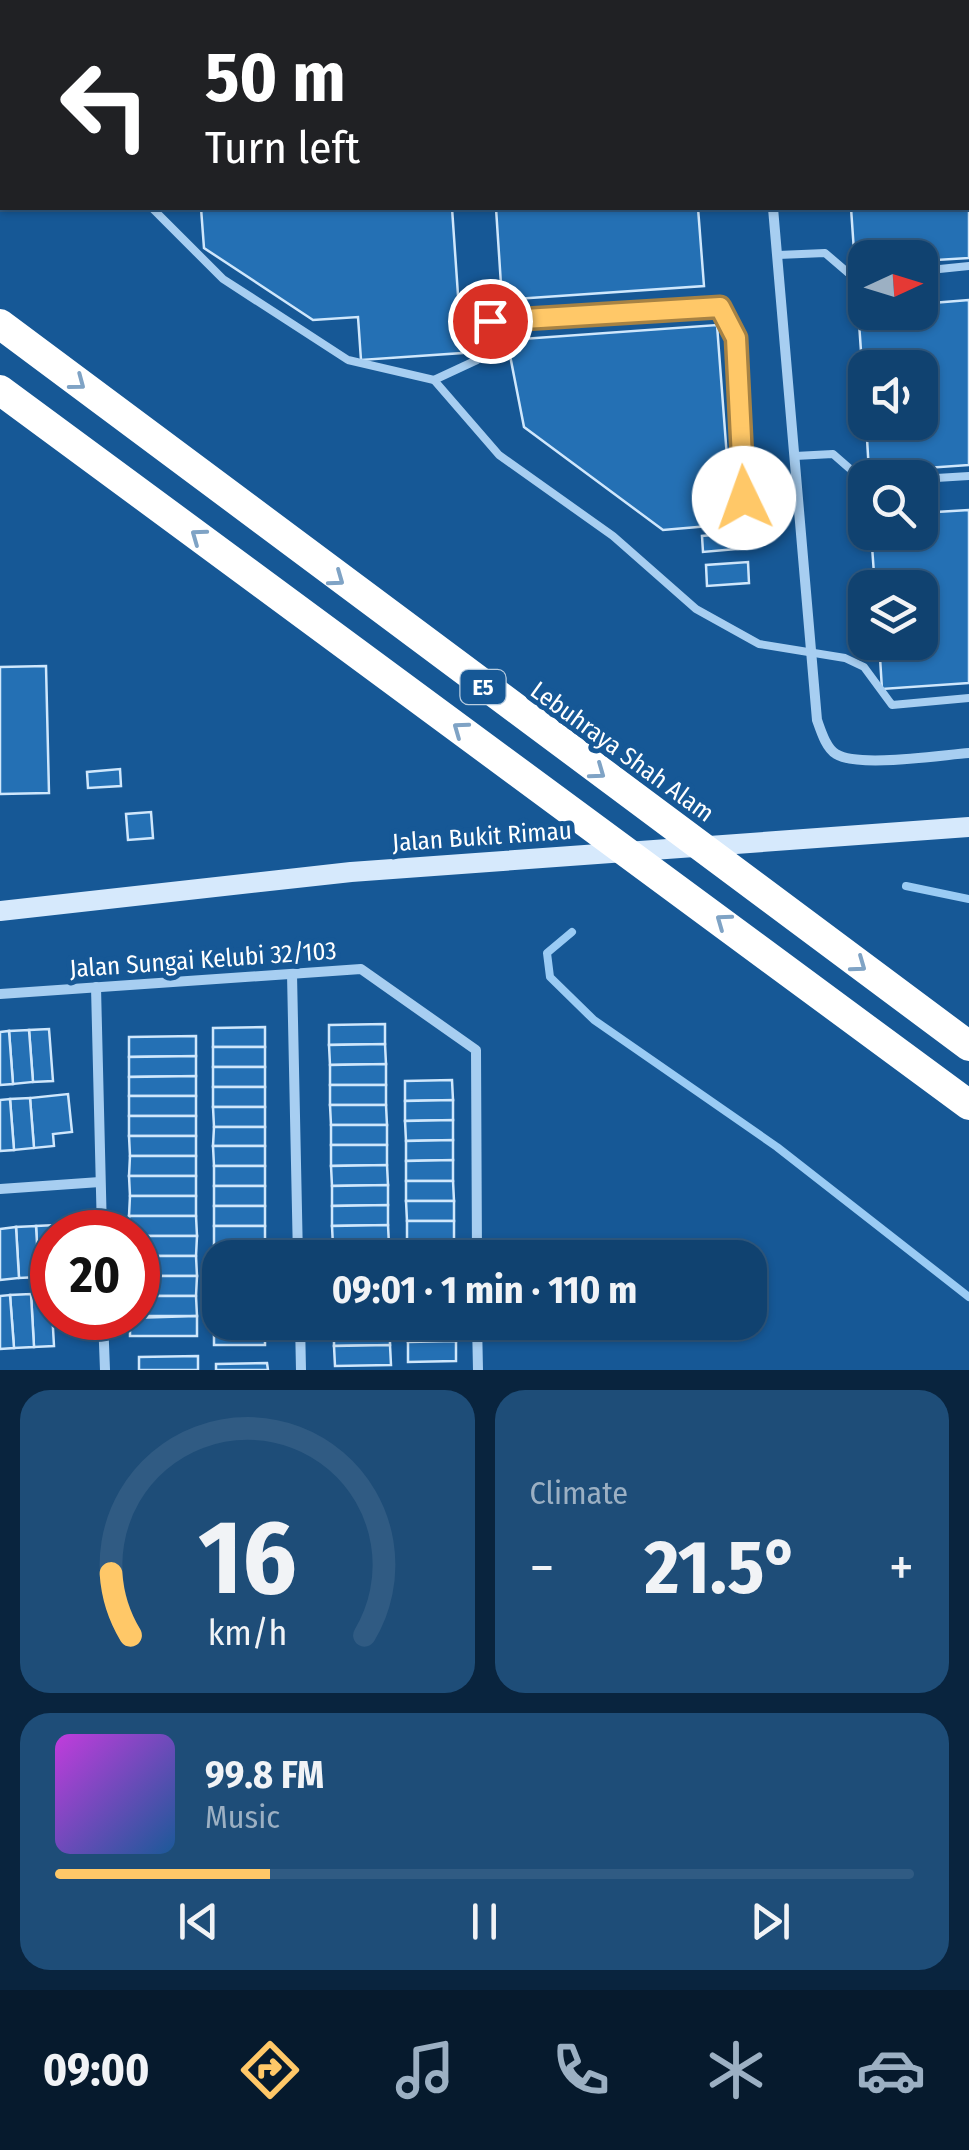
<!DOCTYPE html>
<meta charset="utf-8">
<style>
:root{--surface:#104270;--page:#1e4d78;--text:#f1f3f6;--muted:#9cb0c3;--line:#305b83;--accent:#ffc868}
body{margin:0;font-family:"Fira Sans Condensed",sans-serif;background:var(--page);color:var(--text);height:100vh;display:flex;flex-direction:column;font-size:38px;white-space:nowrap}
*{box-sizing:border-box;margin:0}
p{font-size:32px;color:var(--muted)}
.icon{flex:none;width:55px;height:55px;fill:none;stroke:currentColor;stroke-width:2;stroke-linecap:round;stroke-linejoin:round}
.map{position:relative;height:1370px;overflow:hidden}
.panel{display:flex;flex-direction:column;gap:20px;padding:20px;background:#09243e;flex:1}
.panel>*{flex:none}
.top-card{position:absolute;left:0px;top:0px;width:970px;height:210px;box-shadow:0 2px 8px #0004,0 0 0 2px var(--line);background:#202124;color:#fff;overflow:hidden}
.needle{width:65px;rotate:86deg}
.controls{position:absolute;left:848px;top:240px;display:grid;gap:20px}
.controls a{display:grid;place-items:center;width:90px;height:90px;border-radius:20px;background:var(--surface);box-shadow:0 2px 8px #0004,0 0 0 2px var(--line);font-size:50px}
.speed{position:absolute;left:30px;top:1210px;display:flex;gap:20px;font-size:50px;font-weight:700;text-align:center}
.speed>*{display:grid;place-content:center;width:130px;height:130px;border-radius:50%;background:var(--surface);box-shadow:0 2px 8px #0004,0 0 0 2px var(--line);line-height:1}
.speed .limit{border:15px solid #d22;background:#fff;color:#111}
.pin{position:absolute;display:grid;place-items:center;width:85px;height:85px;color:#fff;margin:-42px;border:5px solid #fff;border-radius:50%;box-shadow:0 2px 10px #0007}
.me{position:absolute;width:110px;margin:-55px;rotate:357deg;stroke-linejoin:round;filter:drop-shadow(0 0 8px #0008)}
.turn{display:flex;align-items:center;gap:35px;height:210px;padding:0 40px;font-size:45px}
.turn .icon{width:130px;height:130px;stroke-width:2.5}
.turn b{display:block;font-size:70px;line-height:85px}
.big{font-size:75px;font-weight:700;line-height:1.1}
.panel .card{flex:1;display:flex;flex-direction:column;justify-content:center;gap:15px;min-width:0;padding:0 35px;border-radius:30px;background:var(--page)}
.panel .dial{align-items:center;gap:0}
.dial svg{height:260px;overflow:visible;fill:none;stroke:var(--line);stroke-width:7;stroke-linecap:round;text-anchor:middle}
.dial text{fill:var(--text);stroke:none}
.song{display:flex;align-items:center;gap:30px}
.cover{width:120px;height:120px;border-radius:15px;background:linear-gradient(135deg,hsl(290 70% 55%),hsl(210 70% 35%))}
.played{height:10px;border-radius:5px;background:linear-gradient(90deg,var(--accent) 25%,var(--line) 25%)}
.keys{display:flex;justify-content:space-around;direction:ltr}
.heat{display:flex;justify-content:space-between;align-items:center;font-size:55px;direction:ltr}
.panel .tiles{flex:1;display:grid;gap:20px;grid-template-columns:1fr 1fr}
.card:last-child{grid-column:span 2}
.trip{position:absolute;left:202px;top:1240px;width:565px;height:100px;border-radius:30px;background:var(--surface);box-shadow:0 2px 8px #0004,0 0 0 2px var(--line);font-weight:700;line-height:100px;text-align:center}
.dock{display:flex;height:160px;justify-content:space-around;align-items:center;background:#061a2d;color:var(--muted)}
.dock .icon{width:70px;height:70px}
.dock .selected{color:var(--accent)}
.dock b{font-size:45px;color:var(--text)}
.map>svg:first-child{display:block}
</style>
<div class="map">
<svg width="969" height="1370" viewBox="0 0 969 1370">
<rect width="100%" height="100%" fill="#165896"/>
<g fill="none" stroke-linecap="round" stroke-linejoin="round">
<g stroke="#9acbf4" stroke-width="8">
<polyline points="906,886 969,899"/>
<polyline points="572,932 547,953 550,977 594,1020 777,1147 969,1297"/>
</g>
</g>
<g fill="#2470b4" stroke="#cfe7fc" stroke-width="2.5">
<polygon points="61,0 192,0 192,2 62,2"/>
<polygon points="216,0 487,0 488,2 216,2"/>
<polygon points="969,88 969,258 920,261 920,258 865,258 865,265 855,266 851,208 968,208"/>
<polygon points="201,208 452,208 462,353 361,360 358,317 313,320 204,248"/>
<polygon points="496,208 698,208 704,286 502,300"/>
<polygon points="969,300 969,465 869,472 866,422 920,422 920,368 865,368 865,409 858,308 865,308 865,312 920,312 920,304"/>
<polygon points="717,325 732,524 663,530 524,427 507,340"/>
<polygon points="969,510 969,683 882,689 879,642 920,642 920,588 875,588 871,532 920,532 920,513"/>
<polygon points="745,532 747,548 703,552 702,536"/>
<polygon points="748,562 749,583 707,586 706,565"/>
<polygon points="46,666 49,793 0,794 0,667"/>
<polygon points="120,769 121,786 88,788 87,772"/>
<polygon points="151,812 153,838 128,840 126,814"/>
<polygon points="385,1024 385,1044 329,1045 329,1025"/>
<polygon points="265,1027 265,1047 213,1047 213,1028"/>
<polygon points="49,1029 53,1081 33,1082 29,1030"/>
<polygon points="29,1030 33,1082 13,1084 9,1031"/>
<polygon points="9,1031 13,1084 0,1085 0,1032"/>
<polygon points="196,1036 196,1056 129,1057 129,1037"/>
<polygon points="385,1044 386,1064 330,1065 329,1045"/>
<rect x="213" y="1047" width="52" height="20"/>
<polygon points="196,1056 196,1076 129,1077 129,1057"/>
<polygon points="386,1064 386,1085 330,1085 330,1065"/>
<rect x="213" y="1067" width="52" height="20"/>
<polygon points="196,1076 196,1096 129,1096 129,1077"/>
<polygon points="452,1080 453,1100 405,1101 405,1081"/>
<rect x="330" y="1085" width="56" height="20"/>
<rect x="213" y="1087" width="52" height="20"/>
<polygon points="68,1094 72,1132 53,1134 54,1146 34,1148 30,1098"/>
<rect x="129" y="1096" width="67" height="20"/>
<polygon points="30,1098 34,1148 14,1150 10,1099"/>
<polygon points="10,1099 14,1150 0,1151 0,1100"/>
<polygon points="453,1100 453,1120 405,1121 405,1101"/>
<polygon points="330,1105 386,1105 387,1125 331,1125"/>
<polygon points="213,1107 265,1107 265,1127 214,1127"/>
<rect x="129" y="1116" width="67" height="20"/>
<polygon points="453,1120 453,1140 406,1141 405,1121"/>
<rect x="331" y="1125" width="56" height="20"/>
<polygon points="214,1127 265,1127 265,1146 213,1146"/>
<polygon points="129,1136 196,1136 196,1156 130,1156"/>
<polygon points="453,1140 453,1160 406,1161 406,1141"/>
<polygon points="331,1145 387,1145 387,1165 331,1166"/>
<polygon points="213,1146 265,1146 265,1166 214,1166"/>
<polygon points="130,1156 196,1156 196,1176 129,1176"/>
<polygon points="453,1160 453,1181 406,1181 406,1161"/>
<polygon points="387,1165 388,1185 332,1186 331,1166"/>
<rect x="214" y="1166" width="51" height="20"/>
<polygon points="129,1176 196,1176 196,1196 130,1196"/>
<polygon points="406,1181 453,1181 454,1201 406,1201"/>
<polygon points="388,1185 388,1205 332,1206 332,1186"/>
<rect x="214" y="1186" width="51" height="20"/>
<polygon points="130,1196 196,1196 196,1216 129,1216"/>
<polygon points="406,1201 454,1201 454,1221 407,1221"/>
<polygon points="388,1205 388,1225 332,1226 332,1206"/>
<rect x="214" y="1206" width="51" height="20"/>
<polygon points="129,1216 196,1216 197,1236 138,1236 130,1232"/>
<rect x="407" y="1221" width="47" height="20"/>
<polygon points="56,1225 52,1276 39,1277 36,1226"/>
<polygon points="388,1225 389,1245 333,1246 332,1226"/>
<polygon points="36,1226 39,1277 19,1278 16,1227"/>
<rect x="214" y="1226" width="51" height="20"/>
<polygon points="16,1227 19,1278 0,1280 0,1229"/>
<polygon points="138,1236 197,1236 196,1256 138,1256"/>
<polygon points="407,1241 454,1241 455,1258 407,1258"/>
<polygon points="389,1245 389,1258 333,1258 333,1246"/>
<polygon points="214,1246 265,1246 265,1258 220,1258 220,1266 214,1266"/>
<polygon points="138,1256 196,1256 197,1276 138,1276"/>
<rect x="214" y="1266" width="6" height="20"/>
<polygon points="138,1276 197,1276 196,1296 138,1296"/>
<rect x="214" y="1286" width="6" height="20"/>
<polygon points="51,1292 54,1346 34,1347 31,1294"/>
<polygon points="31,1294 34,1347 14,1348 10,1295"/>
<polygon points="10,1295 14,1348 0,1349 0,1296"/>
<polygon points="138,1296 196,1296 197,1316 138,1316"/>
<polygon points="214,1306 220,1306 220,1322 265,1325 214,1325"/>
<polygon points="197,1316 197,1336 130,1336 130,1318"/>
<polygon points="334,1322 390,1322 390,1325 334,1326"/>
<polygon points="408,1322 455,1322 456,1341 408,1342"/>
<rect x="214" y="1325" width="51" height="20"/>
<polygon points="390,1325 390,1345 334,1346 334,1326"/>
<polygon points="456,1341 456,1361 408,1362 408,1342"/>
<polygon points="390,1345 391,1365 335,1366 334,1346"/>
<polygon points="198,1356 198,1370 139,1370 139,1357"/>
<polygon points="267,1363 268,1370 216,1370 216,1364"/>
</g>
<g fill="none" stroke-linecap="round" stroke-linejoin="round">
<g stroke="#a7cef1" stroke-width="8">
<polyline points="152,208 223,279 348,360 434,380 477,360 491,321 720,307 736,338 744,498"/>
<polyline points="778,255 825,253 853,277 865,276"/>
<polyline points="920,271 969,266"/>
<polyline points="434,380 499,455 613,536 696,609 759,644 845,658 864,667 892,705 969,698"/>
<polyline points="795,456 833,454 865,482"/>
<polyline points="920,479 969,476"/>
</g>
<g stroke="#a7cef1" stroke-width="10">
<path d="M 773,208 L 817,720 C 821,731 826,748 836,754 C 858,768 941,755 969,753"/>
<polyline points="292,974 298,1258"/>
<polyline points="96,987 102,1232"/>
<polyline points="0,994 361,969 476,1050 477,1258"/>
<polyline points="0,1189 100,1182"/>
<polyline points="103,1318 105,1370"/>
<polyline points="300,1322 301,1370"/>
<polyline points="477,1322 478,1370"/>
</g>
<polyline stroke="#d6e9fc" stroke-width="20" points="0,911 351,872 969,827"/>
<g stroke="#fff" stroke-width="30">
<polyline points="0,324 969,1046"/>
<polyline points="0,390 969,1105"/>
</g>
</g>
<defs><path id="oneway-chevron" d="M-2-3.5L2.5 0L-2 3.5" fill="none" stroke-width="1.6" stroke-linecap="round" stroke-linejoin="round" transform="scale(2.5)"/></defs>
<g stroke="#7fa3c5">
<use href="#oneway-chevron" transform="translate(78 383) rotate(37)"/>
<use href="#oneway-chevron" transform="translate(198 536) rotate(-144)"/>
<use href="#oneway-chevron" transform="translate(337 579) rotate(36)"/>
<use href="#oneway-chevron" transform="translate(460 729) rotate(-144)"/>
<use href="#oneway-chevron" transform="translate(598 772) rotate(36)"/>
<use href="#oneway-chevron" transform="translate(723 921) rotate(-144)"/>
<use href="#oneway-chevron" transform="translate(859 965) rotate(36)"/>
</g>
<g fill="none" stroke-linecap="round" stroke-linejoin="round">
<defs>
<polyline id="route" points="490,321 720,307 736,338 744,498"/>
</defs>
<use href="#route" stroke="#a68244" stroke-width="25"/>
<use href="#route" stroke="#ffc868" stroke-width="18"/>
</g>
<g text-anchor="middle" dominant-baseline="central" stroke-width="10" stroke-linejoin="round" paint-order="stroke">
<rect fill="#165896" stroke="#b9cde0" stroke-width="2.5" x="460.5" y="670" width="45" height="34" rx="8"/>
<g font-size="22" font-weight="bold" fill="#fff">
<text x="483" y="687">E5</text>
</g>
<g font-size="25" fill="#fff" stroke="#165896">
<text transform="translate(622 752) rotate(36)">Lebuhraya Shah Alam</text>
<text transform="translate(482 837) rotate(-4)">Jalan Bukit Rimau</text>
<text transform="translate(203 960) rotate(-4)">Jalan Sungai Kelubi 32/103</text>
</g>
</g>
</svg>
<div class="controls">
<a><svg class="needle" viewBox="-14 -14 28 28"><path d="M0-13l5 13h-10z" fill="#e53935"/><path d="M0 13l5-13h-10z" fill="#9cb0c3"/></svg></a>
<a><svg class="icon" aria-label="sound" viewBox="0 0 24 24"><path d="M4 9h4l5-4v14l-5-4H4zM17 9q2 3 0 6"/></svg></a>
<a><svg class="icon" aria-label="search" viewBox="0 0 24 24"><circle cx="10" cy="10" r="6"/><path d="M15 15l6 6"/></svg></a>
<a><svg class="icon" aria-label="layers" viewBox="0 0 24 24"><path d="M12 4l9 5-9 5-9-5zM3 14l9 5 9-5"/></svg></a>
</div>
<div class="speed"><div class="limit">20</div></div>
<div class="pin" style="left:490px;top:321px;background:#d93025"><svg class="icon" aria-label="arrive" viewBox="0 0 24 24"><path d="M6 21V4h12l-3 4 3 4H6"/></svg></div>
<svg class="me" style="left:744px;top:498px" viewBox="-20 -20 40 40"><circle r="19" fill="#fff"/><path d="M0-13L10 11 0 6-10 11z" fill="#ffc868"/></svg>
<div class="trip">09:01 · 1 min · 110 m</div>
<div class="top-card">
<div class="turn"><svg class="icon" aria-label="left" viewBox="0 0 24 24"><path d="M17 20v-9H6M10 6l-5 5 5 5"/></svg><div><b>50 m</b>Turn left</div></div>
</div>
</div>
<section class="panel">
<div class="tiles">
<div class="card dial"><svg viewBox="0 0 100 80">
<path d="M14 69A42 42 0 1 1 86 69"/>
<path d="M14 69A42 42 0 0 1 8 50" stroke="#ffc868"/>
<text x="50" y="56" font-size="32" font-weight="700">16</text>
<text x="50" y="72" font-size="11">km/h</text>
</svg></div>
<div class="card"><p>Climate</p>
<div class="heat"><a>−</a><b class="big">21.5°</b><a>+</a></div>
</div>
<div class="card">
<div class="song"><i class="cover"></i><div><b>99.8 FM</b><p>Music</p></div></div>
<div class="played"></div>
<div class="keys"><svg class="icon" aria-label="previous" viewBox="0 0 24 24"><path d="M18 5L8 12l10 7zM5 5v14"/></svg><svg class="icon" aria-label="pause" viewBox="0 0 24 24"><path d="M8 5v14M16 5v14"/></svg><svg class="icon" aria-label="next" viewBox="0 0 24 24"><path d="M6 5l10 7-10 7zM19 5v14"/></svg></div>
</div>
</div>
</section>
<nav class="dock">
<b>09:00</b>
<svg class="icon selected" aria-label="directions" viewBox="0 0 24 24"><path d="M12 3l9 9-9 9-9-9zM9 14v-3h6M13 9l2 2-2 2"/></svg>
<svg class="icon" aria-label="music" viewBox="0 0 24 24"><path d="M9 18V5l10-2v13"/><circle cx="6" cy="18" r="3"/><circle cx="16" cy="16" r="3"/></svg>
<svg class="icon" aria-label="phone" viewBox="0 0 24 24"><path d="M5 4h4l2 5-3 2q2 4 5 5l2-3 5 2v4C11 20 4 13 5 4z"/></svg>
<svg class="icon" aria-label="climate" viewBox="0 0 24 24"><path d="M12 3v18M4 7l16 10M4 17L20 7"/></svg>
<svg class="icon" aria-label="car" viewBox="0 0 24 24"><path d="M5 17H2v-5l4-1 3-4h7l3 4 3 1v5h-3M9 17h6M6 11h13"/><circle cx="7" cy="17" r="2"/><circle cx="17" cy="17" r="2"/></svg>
</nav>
